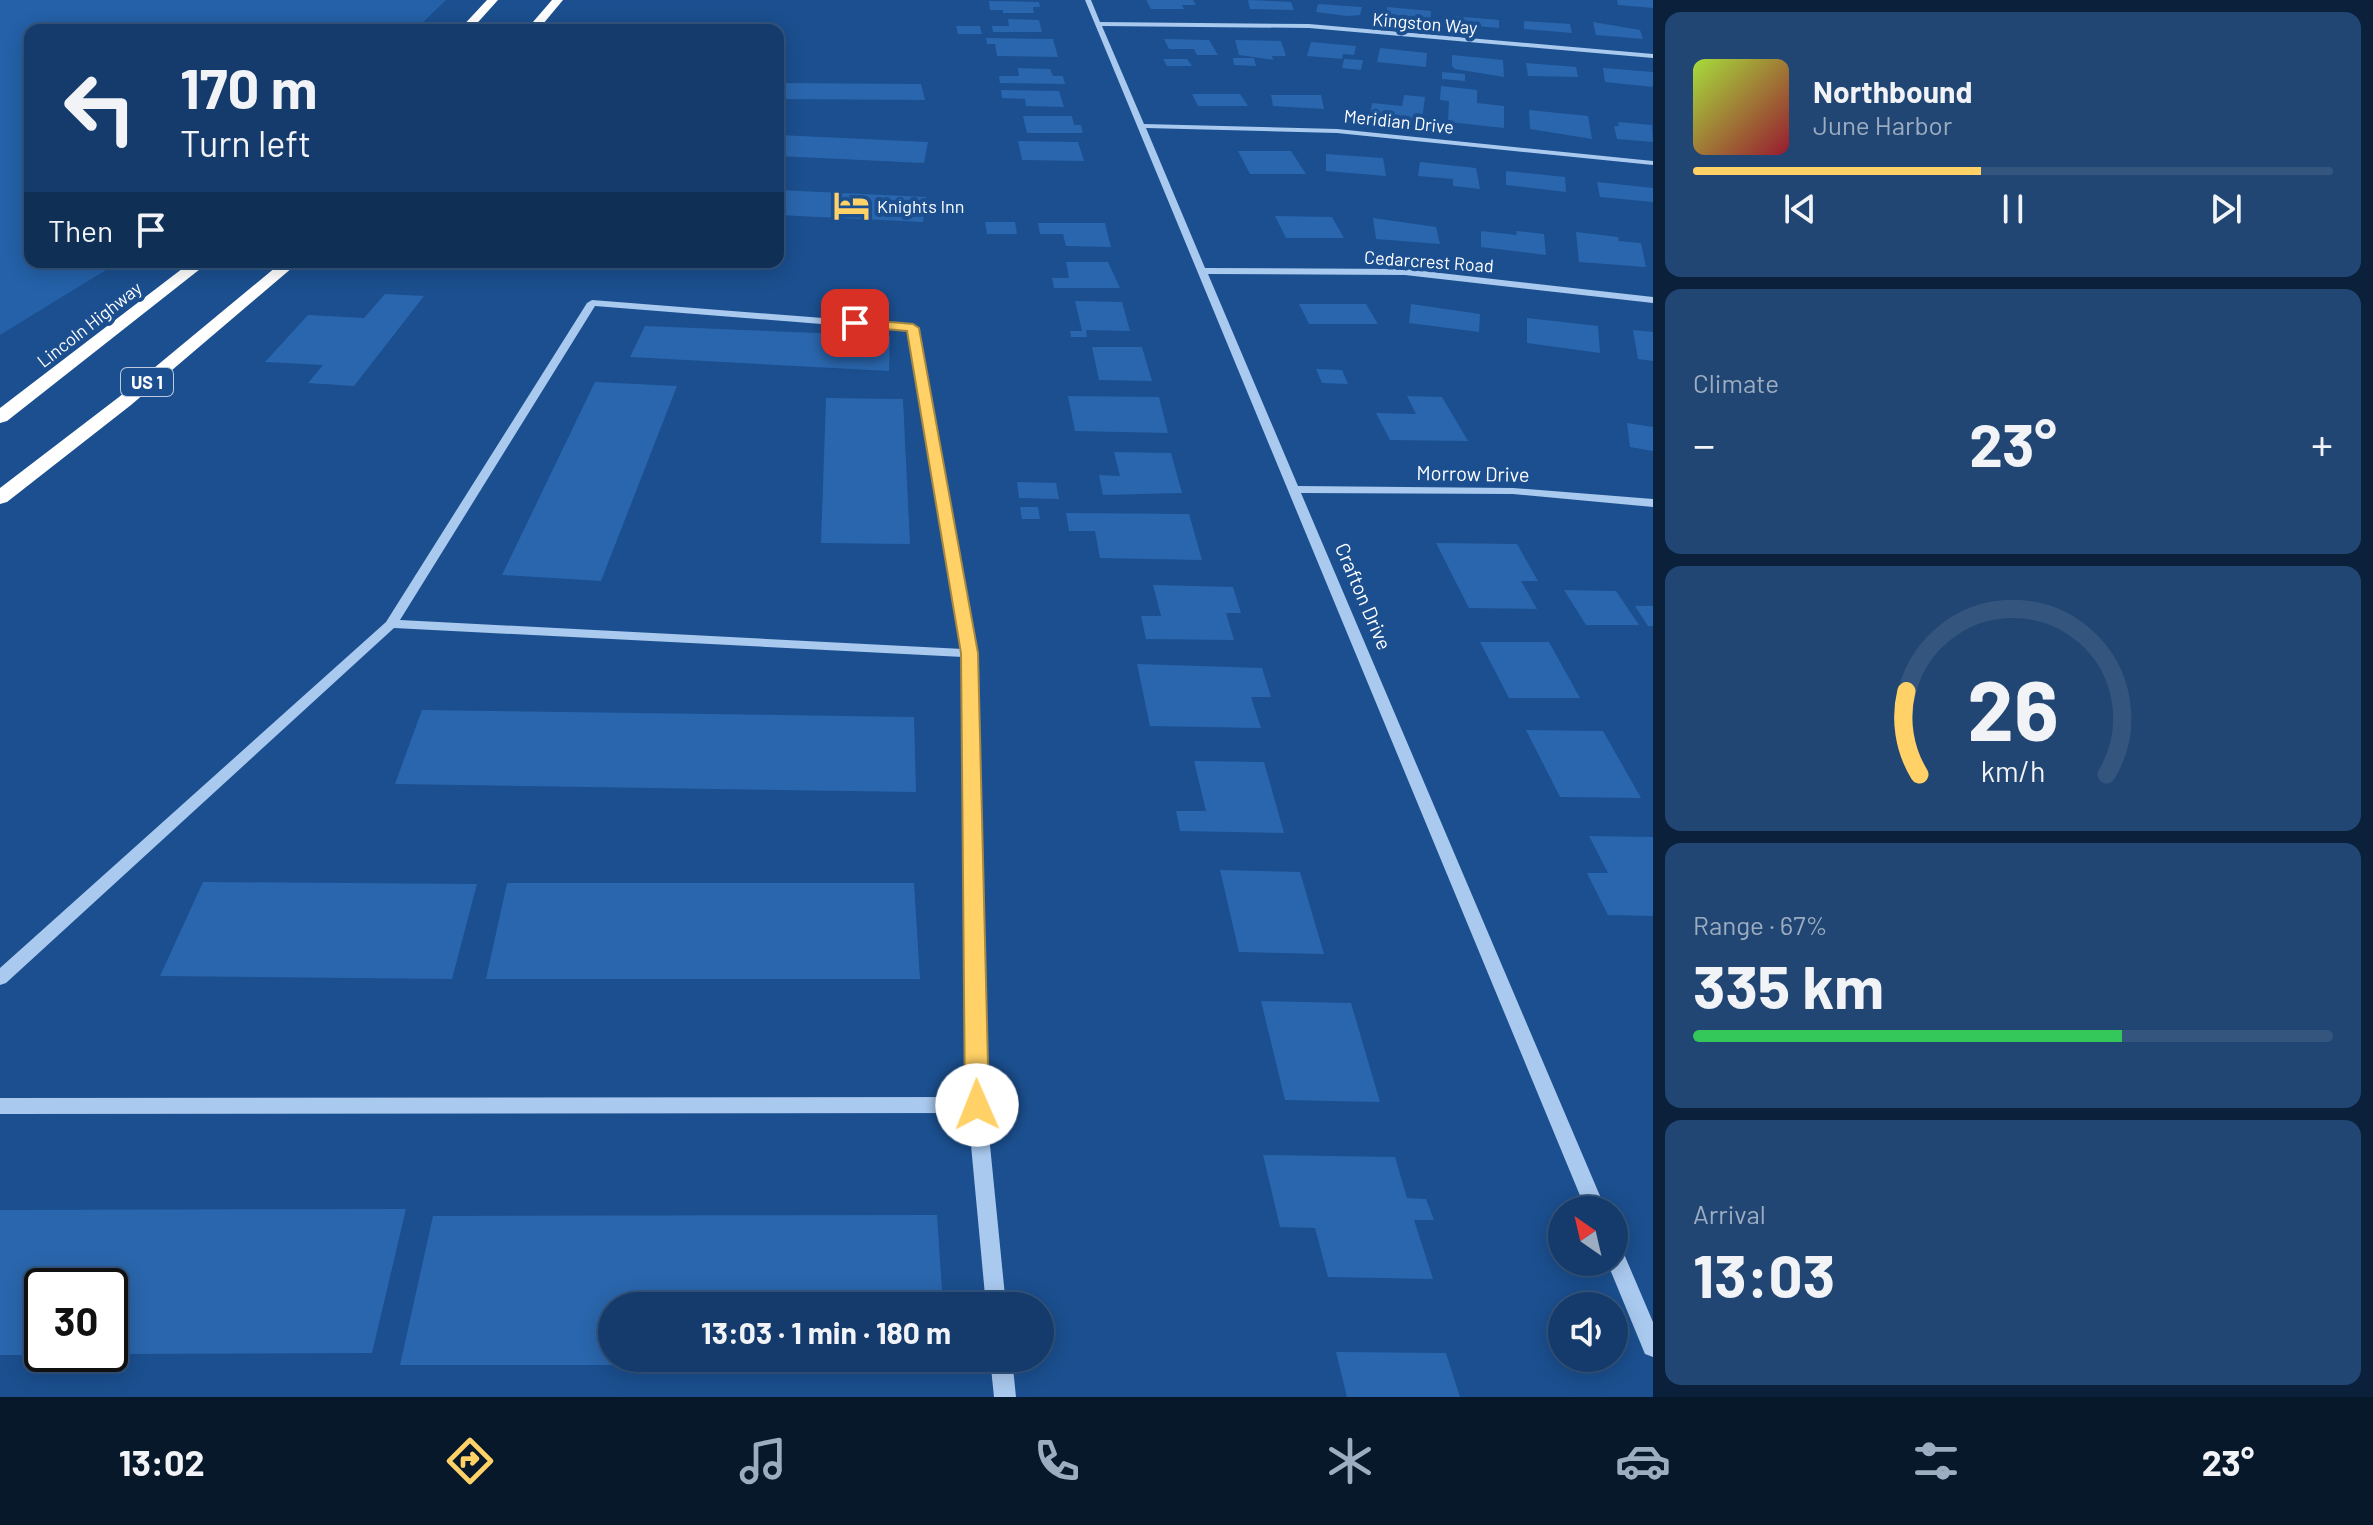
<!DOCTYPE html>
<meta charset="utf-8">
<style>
:root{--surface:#143b6b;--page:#214673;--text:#f1f3f6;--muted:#9dadc1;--line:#33557e;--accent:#ffd166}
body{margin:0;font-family:Barlow,sans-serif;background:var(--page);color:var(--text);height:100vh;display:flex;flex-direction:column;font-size:30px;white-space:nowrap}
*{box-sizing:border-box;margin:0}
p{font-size:26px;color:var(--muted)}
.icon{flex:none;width:44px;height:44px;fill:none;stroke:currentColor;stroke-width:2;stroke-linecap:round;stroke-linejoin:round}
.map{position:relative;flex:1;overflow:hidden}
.panel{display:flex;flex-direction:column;gap:12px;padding:12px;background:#0b203b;width:720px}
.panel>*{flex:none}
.guide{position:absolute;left:24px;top:24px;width:760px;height:244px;border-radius:16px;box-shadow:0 4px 20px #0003,0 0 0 2px var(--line);background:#143b6b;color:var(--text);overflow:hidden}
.needle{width:52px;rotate:326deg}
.buttons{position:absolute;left:1548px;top:1196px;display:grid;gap:16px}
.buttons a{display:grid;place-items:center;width:80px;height:80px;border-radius:50%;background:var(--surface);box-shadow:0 4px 20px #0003,0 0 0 2px var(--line);font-size:40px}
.speed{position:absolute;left:24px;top:1268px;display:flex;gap:16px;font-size:40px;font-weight:700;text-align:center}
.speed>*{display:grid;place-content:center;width:104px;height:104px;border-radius:50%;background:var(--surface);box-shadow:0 4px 20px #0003,0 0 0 2px var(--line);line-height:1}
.speed .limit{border:4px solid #111;border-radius:12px;background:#fff;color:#111}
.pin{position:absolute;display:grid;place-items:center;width:68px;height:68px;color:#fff;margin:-34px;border-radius:16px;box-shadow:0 4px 12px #0006}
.me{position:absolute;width:88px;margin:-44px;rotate:359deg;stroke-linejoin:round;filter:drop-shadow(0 0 6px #0008)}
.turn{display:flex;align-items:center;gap:28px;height:168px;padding:0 24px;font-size:36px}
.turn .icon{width:104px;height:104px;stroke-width:2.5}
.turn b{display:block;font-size:56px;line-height:68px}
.then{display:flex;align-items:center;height:76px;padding:0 24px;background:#0003;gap:16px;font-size:30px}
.big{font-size:60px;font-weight:700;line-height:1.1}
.panel .widget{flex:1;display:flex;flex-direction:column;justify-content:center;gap:12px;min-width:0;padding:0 28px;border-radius:16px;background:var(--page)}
.panel .dial{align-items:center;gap:0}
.dial svg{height:208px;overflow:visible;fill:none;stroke:var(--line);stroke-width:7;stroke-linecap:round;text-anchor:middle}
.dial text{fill:var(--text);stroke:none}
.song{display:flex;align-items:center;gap:24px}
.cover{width:96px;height:96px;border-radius:12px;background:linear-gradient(135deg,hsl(80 70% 55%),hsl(350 70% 35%))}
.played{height:8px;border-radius:4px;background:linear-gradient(90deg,var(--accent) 45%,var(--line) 45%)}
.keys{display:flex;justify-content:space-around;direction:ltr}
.heat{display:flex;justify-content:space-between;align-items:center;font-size:44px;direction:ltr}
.charge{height:12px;border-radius:6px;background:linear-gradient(90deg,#34c759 67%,var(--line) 0)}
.trip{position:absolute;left:598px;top:1292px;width:456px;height:80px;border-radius:40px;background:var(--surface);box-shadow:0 4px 20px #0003,0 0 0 2px var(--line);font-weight:700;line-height:80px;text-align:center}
.tabs{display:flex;height:128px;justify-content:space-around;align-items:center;background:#08182b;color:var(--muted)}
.tabs .icon{width:56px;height:56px}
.tabs .current{color:var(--accent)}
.tabs b{font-size:36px;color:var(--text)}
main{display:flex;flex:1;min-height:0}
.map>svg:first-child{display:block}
</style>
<main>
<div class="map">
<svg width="1653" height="1397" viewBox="0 0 1653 1397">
<rect width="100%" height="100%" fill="#1b4f8f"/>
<polygon fill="#2461a8" points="0,0 446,0 415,30 30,30 30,262 119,262 0,335"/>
<g fill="#2a66ad">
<polygon points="1146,0 1193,0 1196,5 1182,5 1184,9 1151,9"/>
<polygon points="1248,0 1291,2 1294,10 1250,9"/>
<polygon points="1617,0 1653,0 1653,8 1618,5"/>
<polygon points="989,1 1039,2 1040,7 1033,7 1034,13 1003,13 1003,10 990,10"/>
<polygon points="1318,4 1362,7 1360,15 1347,16 1316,12"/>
<polygon points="1387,7 1431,11 1430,24 1386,18"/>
<polygon points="1453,16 1499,20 1499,28 1453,24"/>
<polygon points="1008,19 1039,20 1042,32 993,32 992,26 1009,26"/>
<polygon points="1524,21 1570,24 1572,33 1524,29"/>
<polygon points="1593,22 1640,30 1643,39 1596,35"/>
<polygon points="956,26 980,26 982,34 958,34"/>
<polygon points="986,38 1053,39 1058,57 997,56 995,44 987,44"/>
<polygon points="1164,39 1209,40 1218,55 1197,55 1194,49 1169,49"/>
<polygon points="1235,40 1281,41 1286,56 1272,56 1273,60 1239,55"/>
<polygon points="1311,42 1356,46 1354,55 1343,54 1342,59 1307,56"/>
<polygon points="1380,48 1427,53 1426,67 1377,62"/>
<polygon points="1452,55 1503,60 1504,77 1455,69 1452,66"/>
<polygon points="1233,58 1254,58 1256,66 1234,65"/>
<polygon points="1163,59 1187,59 1192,66 1167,66"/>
<polygon points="1344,59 1363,60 1361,70 1342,68"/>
<polygon points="1526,63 1576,67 1578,77 1528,76"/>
<polygon points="1018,68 1050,69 1053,76 1063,76 1065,84 1000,83 999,76 1019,76"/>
<polygon points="1603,68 1653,72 1653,87 1605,82"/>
<polygon points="1442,72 1465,74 1465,81 1442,79"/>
<polygon points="778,83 921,84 925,100 778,99"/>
<polygon points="1441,86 1477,90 1477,103 1504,106 1504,128 1448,122 1449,101 1440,100"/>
<polygon points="1001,90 1059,91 1064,107 1026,106 1025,99 1002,98"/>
<polygon points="1192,94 1240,94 1248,106 1198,106"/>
<polygon points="1271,95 1321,95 1324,109 1273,106"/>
<polygon points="1404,95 1425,97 1422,120 1370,115 1372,103 1402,106"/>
<polygon points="1529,110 1588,116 1592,139 1530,129"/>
<polygon points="1023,116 1072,116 1074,125 1081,125 1083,133 1027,133"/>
<polygon points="1618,122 1652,125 1653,142 1617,139 1614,126 1619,126"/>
<polygon points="778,135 928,142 924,163 778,156"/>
<polygon points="1018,141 1078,142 1084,161 1022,160"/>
<polygon points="1238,151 1291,151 1306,174 1250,174"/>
<polygon points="1326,154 1383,158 1386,176 1326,171"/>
<polygon points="1420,162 1476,168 1480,189 1453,186 1453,179 1418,176"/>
<polygon points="1506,171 1565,177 1566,192 1506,185"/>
<polygon points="1597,182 1653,188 1653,202 1600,197"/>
<polygon points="778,190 926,197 923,222 778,215"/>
<polygon points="1275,216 1332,217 1344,238 1286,238"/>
<polygon points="1373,218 1436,227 1440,244 1376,239"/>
<polygon points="985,222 1015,222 1017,234 987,234"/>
<polygon points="1038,223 1105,223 1111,247 1066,246 1063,234 1040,234"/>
<polygon points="1481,231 1517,235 1516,231 1544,234 1546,255 1481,247"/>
<polygon points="1576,232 1618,237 1619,241 1641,243 1646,267 1579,262"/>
<polygon points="1066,262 1108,262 1120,288 1054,288 1052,278 1069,278"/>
<polygon points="385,294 424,296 354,386 308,383 323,365 265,362 308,315 364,318"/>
<polygon points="1075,301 1122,302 1130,331 1086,330 1087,337 1071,337 1070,331 1082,331"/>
<polygon points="1299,304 1366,304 1378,324 1309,324"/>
<polygon points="1411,304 1480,314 1479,332 1409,323"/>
<polygon points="1527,318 1598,326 1600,353 1527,343"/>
<polygon points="645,326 890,336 889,371 630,357"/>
<polygon points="1633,330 1653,332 1653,361 1638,359"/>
<polygon points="1092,347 1142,347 1152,381 1099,380"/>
<polygon points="1316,369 1342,370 1348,384 1322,383"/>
<polygon points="595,382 677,386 601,581 502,575"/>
<polygon points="1068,396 1159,397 1168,433 1075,431"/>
<polygon points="1407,396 1442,397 1468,441 1390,440 1376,413 1416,414"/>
<polygon points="826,398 903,399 910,544 821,543"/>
<polygon points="1627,423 1653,427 1653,451 1630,447"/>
<polygon points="1114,452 1171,453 1182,493 1103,495 1099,475 1120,476"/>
<polygon points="1017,482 1056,483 1059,499 1019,498"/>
<polygon points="1020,507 1038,507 1040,519 1022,519"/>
<polygon points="1066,513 1189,514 1202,560 1100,558 1095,531 1069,531"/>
<polygon points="1436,543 1517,544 1538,581 1521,581 1537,609 1469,608"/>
<polygon points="1153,585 1233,587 1241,613 1226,613 1234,640 1146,639 1141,616 1161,616"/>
<polygon points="1564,590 1616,591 1639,625 1586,625"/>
<polygon points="1635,606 1653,606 1653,626 1648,626"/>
<polygon points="1480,642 1549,642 1580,698 1509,698"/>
<polygon points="1137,664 1262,668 1271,697 1251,697 1261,728 1150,726"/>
<polygon points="422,710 914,717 916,792 395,784"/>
<polygon points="1526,730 1603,731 1641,798 1560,797"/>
<polygon points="1194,761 1264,762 1284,833 1180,831 1176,811 1206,811"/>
<polygon points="1589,836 1653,837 1653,916 1608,915 1587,873 1608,873"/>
<polygon points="1220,870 1300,872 1324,954 1239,952"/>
<polygon points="203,882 477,884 452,979 160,976"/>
<polygon points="507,883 914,883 920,979 486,979"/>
<polygon points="1261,1001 1351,1003 1380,1102 1285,1100"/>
<polygon points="1263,1155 1395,1157 1407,1198 1426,1199 1434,1220 1414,1220 1433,1279 1328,1277 1315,1228 1280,1227"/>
<polygon points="406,1209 372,1353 110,1354 110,1286 42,1286 42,1355 0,1355 0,1210"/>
<polygon points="937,1215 943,1306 612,1306 612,1358 946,1358 946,1365 400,1365 433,1216"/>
<polygon points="1336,1352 1446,1353 1460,1397 1347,1397"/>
</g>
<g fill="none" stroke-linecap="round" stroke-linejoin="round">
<g fill="#a9c9ee" fill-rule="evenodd">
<polygon points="1085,0 1091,0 1100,22 1309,24 1653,54 1653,58 1309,28 1102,26 1144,124 1337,129 1653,161 1653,165 1337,133 1146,128 1205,268 1405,269 1653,297 1653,303 1405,275 1208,274 1298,486 1513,488 1653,499 1653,507 1513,494 1301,493 1606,1210 1586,1210"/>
<path d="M 592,300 L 913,325 L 918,328 L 977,653 L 986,1105 L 1006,1306 L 986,1306 L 968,1113 L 0,1114 L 0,1098 L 968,1097 L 963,657 L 394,628 L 6,983 L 0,985 L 0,968 L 386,622 L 587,303 ZM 595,306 L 909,331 L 963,649 L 400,620 Z"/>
<polygon points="1614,1245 1621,1247 1653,1322 1653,1357 1645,1354 1607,1262 1614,1262"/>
<polygon points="990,1358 1012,1358 1016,1397 994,1397"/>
</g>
<g fill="#fff" fill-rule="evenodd">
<polygon points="487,0 498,0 471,30 459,30"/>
<polygon points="552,0 563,0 538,30 526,30"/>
<polygon points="191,262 209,262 7,421 0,423 0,408"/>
<polygon points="282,262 299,262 131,405 7,502 0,504 0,488 119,397"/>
</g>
</g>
<polygon fill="#ffd166" stroke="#a68842" stroke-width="2" points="855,319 913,324 919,328 978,653 989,1105 986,1113 977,1116 969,1113 965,1105 961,653 907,331 850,326 848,323"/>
<defs>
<symbol id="hotel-bare" viewBox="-9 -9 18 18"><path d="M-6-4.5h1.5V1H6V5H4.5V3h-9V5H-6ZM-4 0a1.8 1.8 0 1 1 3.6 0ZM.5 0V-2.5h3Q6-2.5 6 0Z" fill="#ffd166" stroke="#1b4f8f" stroke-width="2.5" paint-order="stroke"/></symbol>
</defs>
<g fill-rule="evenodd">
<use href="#hotel-bare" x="826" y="180" width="51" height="51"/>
</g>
<g text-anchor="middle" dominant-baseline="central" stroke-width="8" stroke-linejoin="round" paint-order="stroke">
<g font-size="18" fill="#fff" stroke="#1b4f8f">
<text transform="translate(1425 23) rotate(5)">Kingston Way</text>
<text transform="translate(1399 121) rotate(6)">Meridian Drive</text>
<text transform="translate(1429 261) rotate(4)">Cedarcrest Road</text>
<text transform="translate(89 324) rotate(-38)">Lincoln Highway</text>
</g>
<g font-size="18" fill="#fff" stroke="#1b4f8f" text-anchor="start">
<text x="877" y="206">Knights Inn</text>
</g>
<rect fill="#1b4f8f" stroke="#bbcadd" stroke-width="2" x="121" y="368" width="52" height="28" rx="6"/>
<g font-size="18" font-weight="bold" fill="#fff">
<text x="147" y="382">US 1</text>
</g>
<g font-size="20" fill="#fff" stroke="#1b4f8f">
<text transform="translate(1473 473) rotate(1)">Morrow Drive</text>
<text transform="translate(1364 596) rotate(67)">Crafton Drive</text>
</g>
</g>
</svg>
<div class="buttons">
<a><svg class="needle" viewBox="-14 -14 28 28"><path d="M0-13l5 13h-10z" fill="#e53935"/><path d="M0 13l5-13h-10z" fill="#9dadc1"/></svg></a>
<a><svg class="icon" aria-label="sound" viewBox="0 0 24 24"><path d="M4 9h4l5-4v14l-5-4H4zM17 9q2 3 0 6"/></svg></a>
</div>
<div class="speed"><div class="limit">30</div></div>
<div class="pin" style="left:855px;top:323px;background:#d93025"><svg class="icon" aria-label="arrive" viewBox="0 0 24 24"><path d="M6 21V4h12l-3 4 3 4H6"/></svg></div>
<svg class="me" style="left:977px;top:1105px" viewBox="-20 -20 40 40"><circle r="19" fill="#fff"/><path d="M0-13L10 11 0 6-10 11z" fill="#ffd166"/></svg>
<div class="trip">13:03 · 1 min · 180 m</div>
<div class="guide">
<div class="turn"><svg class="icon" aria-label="left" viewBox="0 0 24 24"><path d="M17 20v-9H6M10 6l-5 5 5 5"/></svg><div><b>170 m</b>Turn left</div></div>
<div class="then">Then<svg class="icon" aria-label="arrive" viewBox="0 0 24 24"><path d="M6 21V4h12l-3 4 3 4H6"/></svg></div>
</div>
</div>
<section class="panel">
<div class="widget">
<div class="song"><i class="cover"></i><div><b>Northbound</b><p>June Harbor</p></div></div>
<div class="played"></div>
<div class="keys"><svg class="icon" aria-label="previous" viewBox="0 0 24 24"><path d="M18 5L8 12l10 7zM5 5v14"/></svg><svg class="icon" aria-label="pause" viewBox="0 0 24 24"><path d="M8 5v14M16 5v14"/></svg><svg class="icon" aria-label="next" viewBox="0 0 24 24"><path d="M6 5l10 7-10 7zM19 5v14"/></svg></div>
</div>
<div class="widget"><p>Climate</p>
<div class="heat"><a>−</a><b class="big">23°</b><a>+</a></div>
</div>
<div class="widget dial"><svg viewBox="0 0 100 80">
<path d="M14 69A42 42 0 1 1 86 69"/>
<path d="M14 69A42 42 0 0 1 9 37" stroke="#ffd166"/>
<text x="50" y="56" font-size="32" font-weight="700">26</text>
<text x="50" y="72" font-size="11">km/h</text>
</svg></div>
<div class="widget"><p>Range · 67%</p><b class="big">335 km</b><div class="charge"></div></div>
<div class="widget"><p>Arrival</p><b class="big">13:03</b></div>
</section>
</main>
<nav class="tabs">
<b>13:02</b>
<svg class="icon current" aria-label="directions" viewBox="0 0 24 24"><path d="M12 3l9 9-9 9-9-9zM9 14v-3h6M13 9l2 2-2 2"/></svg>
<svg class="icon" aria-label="music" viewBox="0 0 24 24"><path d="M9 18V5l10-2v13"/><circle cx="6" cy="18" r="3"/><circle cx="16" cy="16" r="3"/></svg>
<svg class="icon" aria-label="phone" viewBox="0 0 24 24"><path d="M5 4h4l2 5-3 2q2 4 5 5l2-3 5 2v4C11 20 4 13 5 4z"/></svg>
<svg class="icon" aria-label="climate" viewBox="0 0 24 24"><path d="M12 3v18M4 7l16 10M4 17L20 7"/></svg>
<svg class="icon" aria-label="car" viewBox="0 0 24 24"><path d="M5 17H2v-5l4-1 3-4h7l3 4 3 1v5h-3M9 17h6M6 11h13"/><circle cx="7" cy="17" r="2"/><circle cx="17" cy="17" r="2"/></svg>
<svg class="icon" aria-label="filters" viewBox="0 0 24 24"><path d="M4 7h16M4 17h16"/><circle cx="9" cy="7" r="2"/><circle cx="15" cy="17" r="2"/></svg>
<b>23°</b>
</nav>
